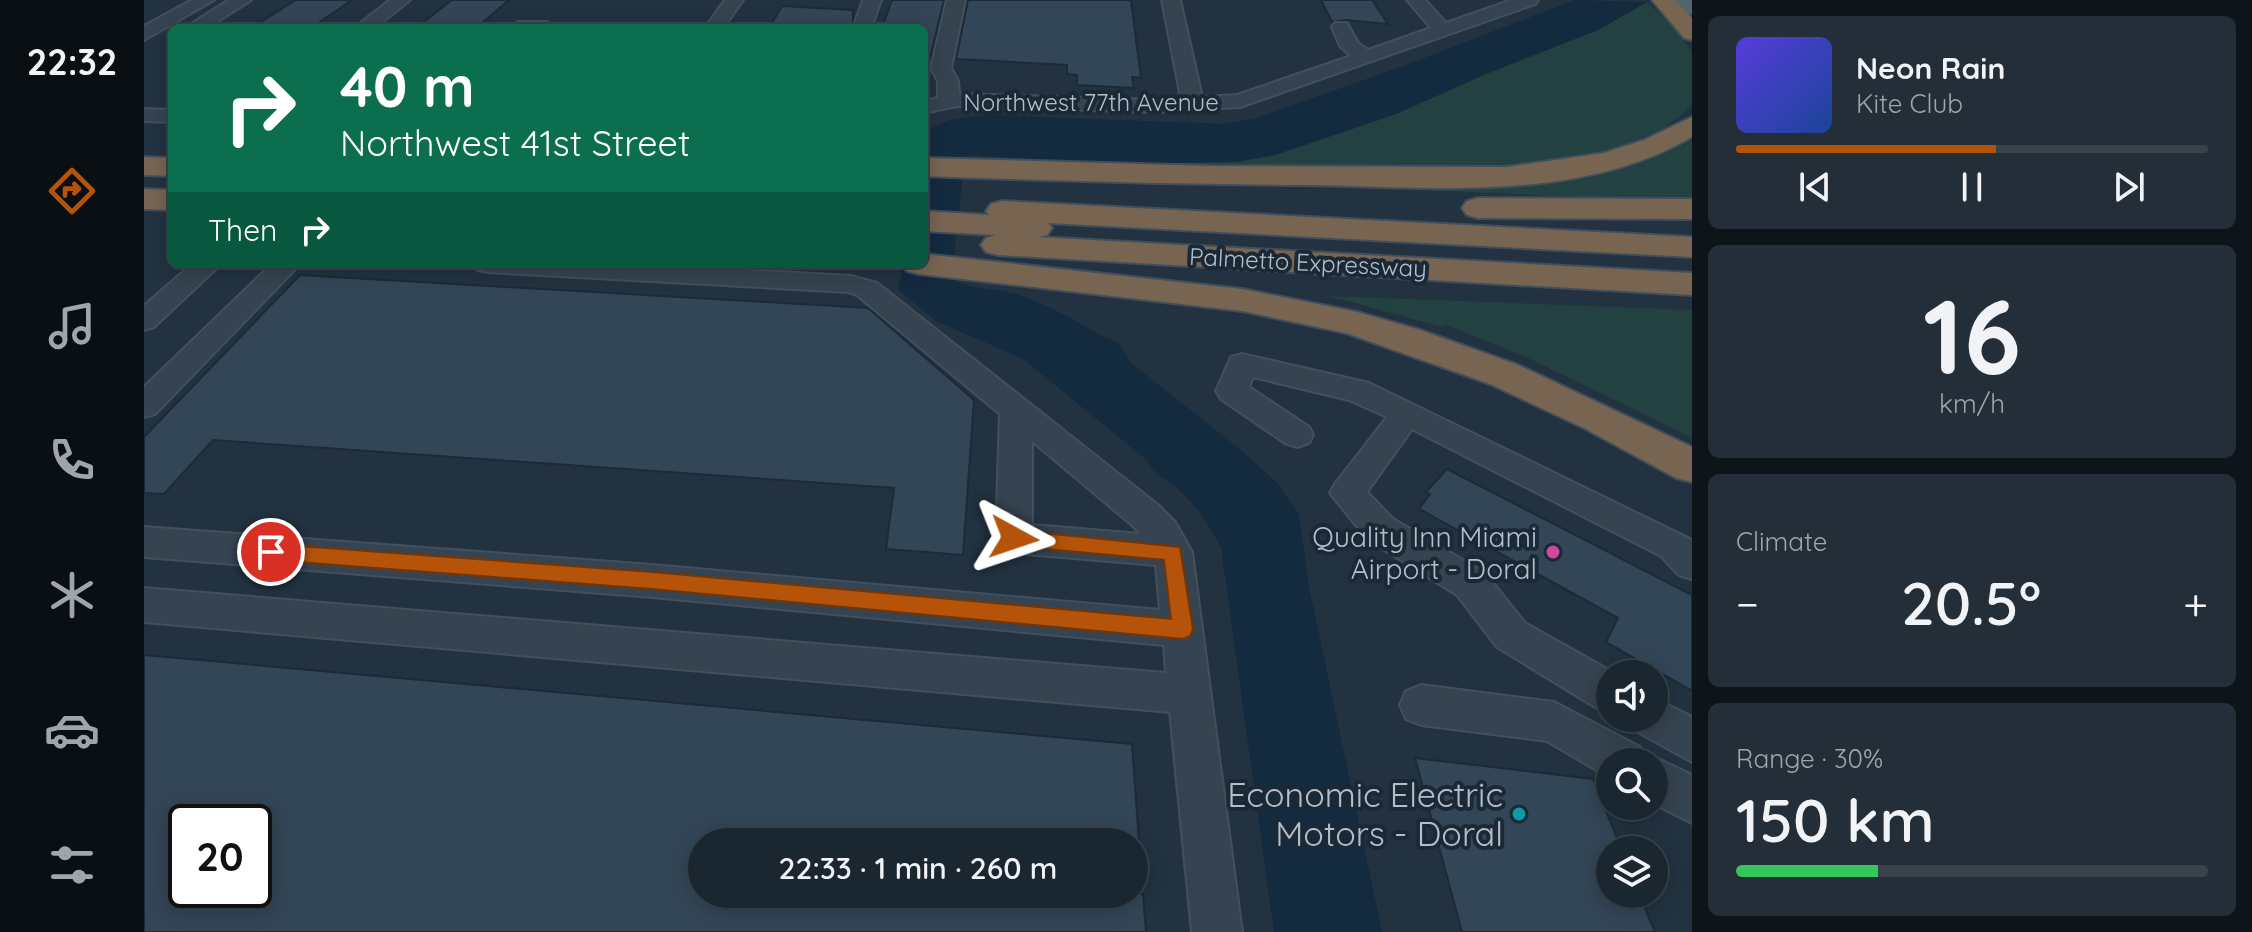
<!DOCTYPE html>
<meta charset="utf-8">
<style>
:root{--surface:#1a2630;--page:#232e38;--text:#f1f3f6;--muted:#9fa5ab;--line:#38434c;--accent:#b45309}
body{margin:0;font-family:Quicksand,sans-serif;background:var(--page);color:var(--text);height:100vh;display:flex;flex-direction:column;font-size:30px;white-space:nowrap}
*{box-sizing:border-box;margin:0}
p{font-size:26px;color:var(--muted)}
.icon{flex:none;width:44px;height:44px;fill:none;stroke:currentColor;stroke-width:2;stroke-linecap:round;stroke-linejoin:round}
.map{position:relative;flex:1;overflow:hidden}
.drawer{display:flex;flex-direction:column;gap:16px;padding:16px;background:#0e151a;width:560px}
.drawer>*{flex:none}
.hud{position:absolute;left:24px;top:24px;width:760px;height:244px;border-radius:12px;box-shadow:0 4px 20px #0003,0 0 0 2px var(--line);background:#0b6e4f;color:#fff;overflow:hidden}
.fabs{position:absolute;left:1452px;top:660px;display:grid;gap:16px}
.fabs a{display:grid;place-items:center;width:72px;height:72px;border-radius:50%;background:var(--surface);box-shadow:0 4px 20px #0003,0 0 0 2px var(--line);font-size:40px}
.speed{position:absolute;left:24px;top:804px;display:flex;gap:16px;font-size:40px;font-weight:700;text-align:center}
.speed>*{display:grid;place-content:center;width:104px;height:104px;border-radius:50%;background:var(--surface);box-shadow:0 4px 20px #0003,0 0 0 2px var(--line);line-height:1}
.speed .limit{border:4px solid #111;border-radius:12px;background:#fff;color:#111}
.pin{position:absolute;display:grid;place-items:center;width:68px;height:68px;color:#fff;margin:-34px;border:4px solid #fff;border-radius:50%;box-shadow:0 2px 8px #0007}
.me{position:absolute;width:88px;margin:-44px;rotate:95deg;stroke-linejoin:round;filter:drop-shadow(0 0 6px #0008)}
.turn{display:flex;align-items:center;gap:28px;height:168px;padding:0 40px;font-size:36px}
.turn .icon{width:104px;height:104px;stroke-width:2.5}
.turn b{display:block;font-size:56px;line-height:68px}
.then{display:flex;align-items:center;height:76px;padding:0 40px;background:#0003;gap:16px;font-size:30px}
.big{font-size:60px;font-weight:600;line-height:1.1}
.drawer .tile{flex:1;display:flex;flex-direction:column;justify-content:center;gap:12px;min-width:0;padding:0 28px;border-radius:12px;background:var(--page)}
.drawer .dial{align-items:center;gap:0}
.dial b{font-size:104px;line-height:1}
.song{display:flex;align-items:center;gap:24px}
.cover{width:96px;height:96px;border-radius:12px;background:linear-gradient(135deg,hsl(250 70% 55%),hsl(220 70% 35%))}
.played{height:8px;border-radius:4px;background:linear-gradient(90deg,var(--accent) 55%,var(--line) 55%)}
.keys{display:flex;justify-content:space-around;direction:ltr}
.heat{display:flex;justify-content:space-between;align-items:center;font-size:44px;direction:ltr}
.charge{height:12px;border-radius:6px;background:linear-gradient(90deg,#34c759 30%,var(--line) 0)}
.trip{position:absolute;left:544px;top:828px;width:460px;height:80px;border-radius:40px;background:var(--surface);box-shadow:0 4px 20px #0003,0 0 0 2px var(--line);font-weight:600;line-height:80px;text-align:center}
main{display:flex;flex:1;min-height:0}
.tab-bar{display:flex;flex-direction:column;width:144px;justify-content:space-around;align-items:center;background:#0a0f13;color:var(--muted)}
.tab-bar .icon{width:56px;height:56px}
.tab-bar .selected{color:var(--accent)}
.tab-bar b{font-size:36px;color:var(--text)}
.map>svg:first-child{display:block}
</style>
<main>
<nav class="tab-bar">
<b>22:32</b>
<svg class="icon selected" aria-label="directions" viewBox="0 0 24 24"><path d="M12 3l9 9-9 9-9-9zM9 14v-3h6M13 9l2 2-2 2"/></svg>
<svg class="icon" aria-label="music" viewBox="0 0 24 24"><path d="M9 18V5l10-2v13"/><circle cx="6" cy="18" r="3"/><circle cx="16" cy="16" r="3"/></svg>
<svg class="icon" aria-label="phone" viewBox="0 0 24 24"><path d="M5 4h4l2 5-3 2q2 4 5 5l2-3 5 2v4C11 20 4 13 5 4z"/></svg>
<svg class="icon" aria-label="climate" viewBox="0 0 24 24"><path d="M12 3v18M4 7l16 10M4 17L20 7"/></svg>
<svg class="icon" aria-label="car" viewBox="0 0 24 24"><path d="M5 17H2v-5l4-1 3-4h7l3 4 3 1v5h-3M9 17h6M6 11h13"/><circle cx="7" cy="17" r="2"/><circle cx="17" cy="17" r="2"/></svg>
<svg class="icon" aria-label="filters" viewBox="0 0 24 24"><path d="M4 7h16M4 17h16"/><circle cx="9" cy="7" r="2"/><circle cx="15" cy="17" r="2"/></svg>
</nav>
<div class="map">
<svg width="1548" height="932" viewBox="0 0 1548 932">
<rect width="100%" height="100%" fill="#223240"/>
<g fill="#244141">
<polygon points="1503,2 1528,25 1548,52 1548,102 1540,113 1519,129 1485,144 1447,155 1402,163 1344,167 982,166 981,162 1091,162 1131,155 1252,114 1342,74 1454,30"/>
<path d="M 1548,140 L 1548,202 L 1214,187 L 1212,184 C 1322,181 1449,194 1548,140 Z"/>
<polygon points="1185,296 1548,310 1548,438 1391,361 1302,325 1298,327"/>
</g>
<path fill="#132a3f" d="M 1431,0 L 1503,2 L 1454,30 L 1342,74 L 1252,114 L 1131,155 L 1091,162 L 967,164 L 830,155 L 822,156 L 820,161 L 808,278 C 825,292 855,287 875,295 C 906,306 933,321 961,338 C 976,340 979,350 986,362 L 1098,451 L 1132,482 L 1155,514 L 1165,587 L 1238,932 L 1130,932 L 1077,547 C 1065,526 1053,506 1035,490 C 1023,478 1010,477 1003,460 L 879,359 L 794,322 L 754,290 L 759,264 L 780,264 L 780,134 C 800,117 824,117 849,115 L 1081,124 L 1112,118 L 1254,68 Z"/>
<g fill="#334657" stroke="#1d2a37" stroke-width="2" fill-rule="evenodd">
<polygon points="152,0 208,0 167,28 107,28"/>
<polygon points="308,0 365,0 332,28 272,28"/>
<polygon points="748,0 800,0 786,58 780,58 780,28 738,28"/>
<polygon points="824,0 987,0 997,78 988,77 990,88 933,85 933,75 923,74 923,65 812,59"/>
<polygon points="1177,0 1228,0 1244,24 1203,20 1188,22"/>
<polygon points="638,6 709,10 709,20 706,28 625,28"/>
<polygon points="156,275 724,308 830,400 819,555 742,549 750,488 69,440 20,494 0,493 0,437"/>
<polygon points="1303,469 1548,595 1548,691 1462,642 1474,618 1275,509 1286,494 1282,492"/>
<path d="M 0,655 L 988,744 L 995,842 L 558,842 L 558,894 L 999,894 L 1002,932 L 0,932 ZM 42,822 L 110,822 L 110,890 L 42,890 Z"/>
<polygon points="1271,758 1449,779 1478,850 1466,850 1466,894 1495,894 1511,932 1318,932"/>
</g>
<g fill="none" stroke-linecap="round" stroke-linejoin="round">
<defs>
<g id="minor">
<polygon points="48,0 70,0 0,40 0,26"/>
<polygon points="85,0 107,0 63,28 41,28"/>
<polygon points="246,0 266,0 231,28 210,28"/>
<polygon points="581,0 599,0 579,28 561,28"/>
<polygon points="719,0 737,0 727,28 709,28"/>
<polygon points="803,0 821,0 807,68 814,81 815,94 1013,100 1037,98 1018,0 1036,0 1058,97 1093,95 1207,56 1196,46 1188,27 1191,23 1203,23 1214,43 1224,50 1287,28 1263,0 1281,0 1302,23 1368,0 1394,0 1391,4 1096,107 1013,112 813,106 780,113 780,101 794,98 794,81 787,68"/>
<polygon points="374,22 403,22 412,28 365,28"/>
<polygon points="0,109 28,110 28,122 0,121"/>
<polygon points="48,264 77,264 10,327 0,330 0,306"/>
<polygon points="128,264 156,264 11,414 0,417 0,387"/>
<path d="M 330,264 L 491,264 L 707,276 L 733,283 L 1014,505 L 1031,522 L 1048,552 L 1098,932 L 1048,932 L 1026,712 L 0,622 L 0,588 L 1022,673 L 1020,645 L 508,597 L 0,557 L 0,527 L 508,565 L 1016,610 L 1012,565 L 870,553 L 857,548 L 852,538 L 856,414 L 713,295 L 704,292 L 343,272 L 334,270 ZM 888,441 L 988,525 L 997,534 L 888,525 Z"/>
<polygon points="1098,354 1225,383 1548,540 1548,579 1535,575 1517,556 1268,429 1223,492 1249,519 1341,573 1381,623 1472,674 1466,674 1466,712 1451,707 1353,647 1313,595 1223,539 1186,493 1191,484 1243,417 1205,400 1109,377 1105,387 1165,427 1169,435 1165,443 1153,447 1141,443 1077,399 1072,391 1087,357"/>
<polygon points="1277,685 1410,702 1496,747 1502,760 1510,757 1548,775 1548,823 1510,804 1510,762 1466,762 1466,778 1403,741 1277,725 1262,719 1256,705 1262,691"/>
<polygon points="1510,698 1548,717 1548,762 1494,732 1488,718 1510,718"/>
</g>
<polygon id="major" points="1527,0 1548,0 1548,15 1540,13"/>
<g id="highway">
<polygon points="1508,0 1531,0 1548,18 1548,40 1540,38"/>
<path d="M 1548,117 L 1548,137 C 1434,203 1289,187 1162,185 C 1035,184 907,181 780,176 L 780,158 L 1067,166 L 1362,167 L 1460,153 L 1500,140 Z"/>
<polygon points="0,157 28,158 28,176 0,175"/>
<polygon points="0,189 28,190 28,210 0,209"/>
<polygon points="1334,198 1548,199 1548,219 1334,218 1323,215 1318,208 1323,201"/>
<polygon points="858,201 1548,237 1548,257 904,223 908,228 903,235 894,237 1548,273 1548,295 854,255 842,252 837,245 842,238 852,235 780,231 780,211 845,215 842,211 847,204"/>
<polygon points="780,254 1098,289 1213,312 1276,330 1374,365 1548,447 1548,482 1532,478 1440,428 1346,384 1202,333 1098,311 775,274 763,271 758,264 780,264"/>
</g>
</defs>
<use href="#minor" stroke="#424f5c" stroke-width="4"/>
<use href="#major" stroke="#424f5c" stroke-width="4"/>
<use href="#highway" stroke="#414e5b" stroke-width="4"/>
<use href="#minor" fill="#364350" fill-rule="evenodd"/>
<use href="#major" fill="#546370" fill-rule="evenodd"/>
<use href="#highway" fill="#776552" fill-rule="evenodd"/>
</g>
<polygon fill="#b45309" stroke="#753606" stroke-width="2" points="870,530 1036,547 1049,629 1046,636 1039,639 508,589 127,560 120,557 117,552 120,546 127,544 508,572 1027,619 1020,560 870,546 863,544 860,538 863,532"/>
<circle fill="#d1479c" stroke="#1b2835" stroke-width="3" cx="1409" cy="552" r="8"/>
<circle fill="#0f9aa8" stroke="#1b2835" stroke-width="3" cx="1375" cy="814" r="8"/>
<g text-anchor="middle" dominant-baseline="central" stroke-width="8" stroke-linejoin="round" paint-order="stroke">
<g font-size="24" fill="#b2becb" stroke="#1b2835">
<text x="947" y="102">Northwest 77th Avenue</text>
<text transform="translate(1164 262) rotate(3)">Palmetto Expressway</text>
</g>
<g font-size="28" fill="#b2becb" stroke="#1b2835" text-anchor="end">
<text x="1393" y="536">Quality Inn Miami<tspan x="1393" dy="32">Airport - Doral</tspan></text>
</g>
<g font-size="34" fill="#b2becb" stroke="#1b2835" text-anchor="end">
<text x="1359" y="794">Economic Electric<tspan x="1359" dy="39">Motors - Doral</tspan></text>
</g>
</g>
</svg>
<div class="fabs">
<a><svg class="icon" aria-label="sound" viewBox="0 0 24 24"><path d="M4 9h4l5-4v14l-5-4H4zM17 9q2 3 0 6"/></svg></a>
<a><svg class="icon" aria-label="search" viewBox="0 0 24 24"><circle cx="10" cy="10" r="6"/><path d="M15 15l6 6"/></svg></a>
<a><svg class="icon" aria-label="layers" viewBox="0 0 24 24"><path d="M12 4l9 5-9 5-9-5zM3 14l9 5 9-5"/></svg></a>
</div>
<div class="speed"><div class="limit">20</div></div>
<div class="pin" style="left:127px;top:552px;background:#d93025"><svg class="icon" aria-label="arrive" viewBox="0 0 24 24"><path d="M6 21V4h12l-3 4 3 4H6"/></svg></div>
<svg class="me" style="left:870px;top:538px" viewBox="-20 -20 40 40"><path d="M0-17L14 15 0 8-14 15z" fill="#b45309" stroke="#fff" stroke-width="4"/></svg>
<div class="trip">22:33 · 1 min · 260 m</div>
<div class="hud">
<div class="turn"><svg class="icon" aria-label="right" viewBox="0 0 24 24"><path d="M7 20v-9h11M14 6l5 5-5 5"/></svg><div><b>40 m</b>Northwest 41st Street</div></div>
<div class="then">Then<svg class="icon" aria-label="right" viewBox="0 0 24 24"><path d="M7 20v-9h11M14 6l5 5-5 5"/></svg></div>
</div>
</div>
<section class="drawer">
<div class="tile">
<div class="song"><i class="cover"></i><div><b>Neon Rain</b><p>Kite Club</p></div></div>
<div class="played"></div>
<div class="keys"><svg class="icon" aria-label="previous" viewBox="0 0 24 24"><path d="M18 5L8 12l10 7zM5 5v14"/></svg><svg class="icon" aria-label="pause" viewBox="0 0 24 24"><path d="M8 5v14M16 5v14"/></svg><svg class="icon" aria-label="next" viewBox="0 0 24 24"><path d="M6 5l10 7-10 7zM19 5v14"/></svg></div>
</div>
<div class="tile dial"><b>16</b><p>km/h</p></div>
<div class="tile"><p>Climate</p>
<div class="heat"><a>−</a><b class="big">20.5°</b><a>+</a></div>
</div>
<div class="tile"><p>Range · 30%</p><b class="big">150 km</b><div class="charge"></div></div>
</section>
</main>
